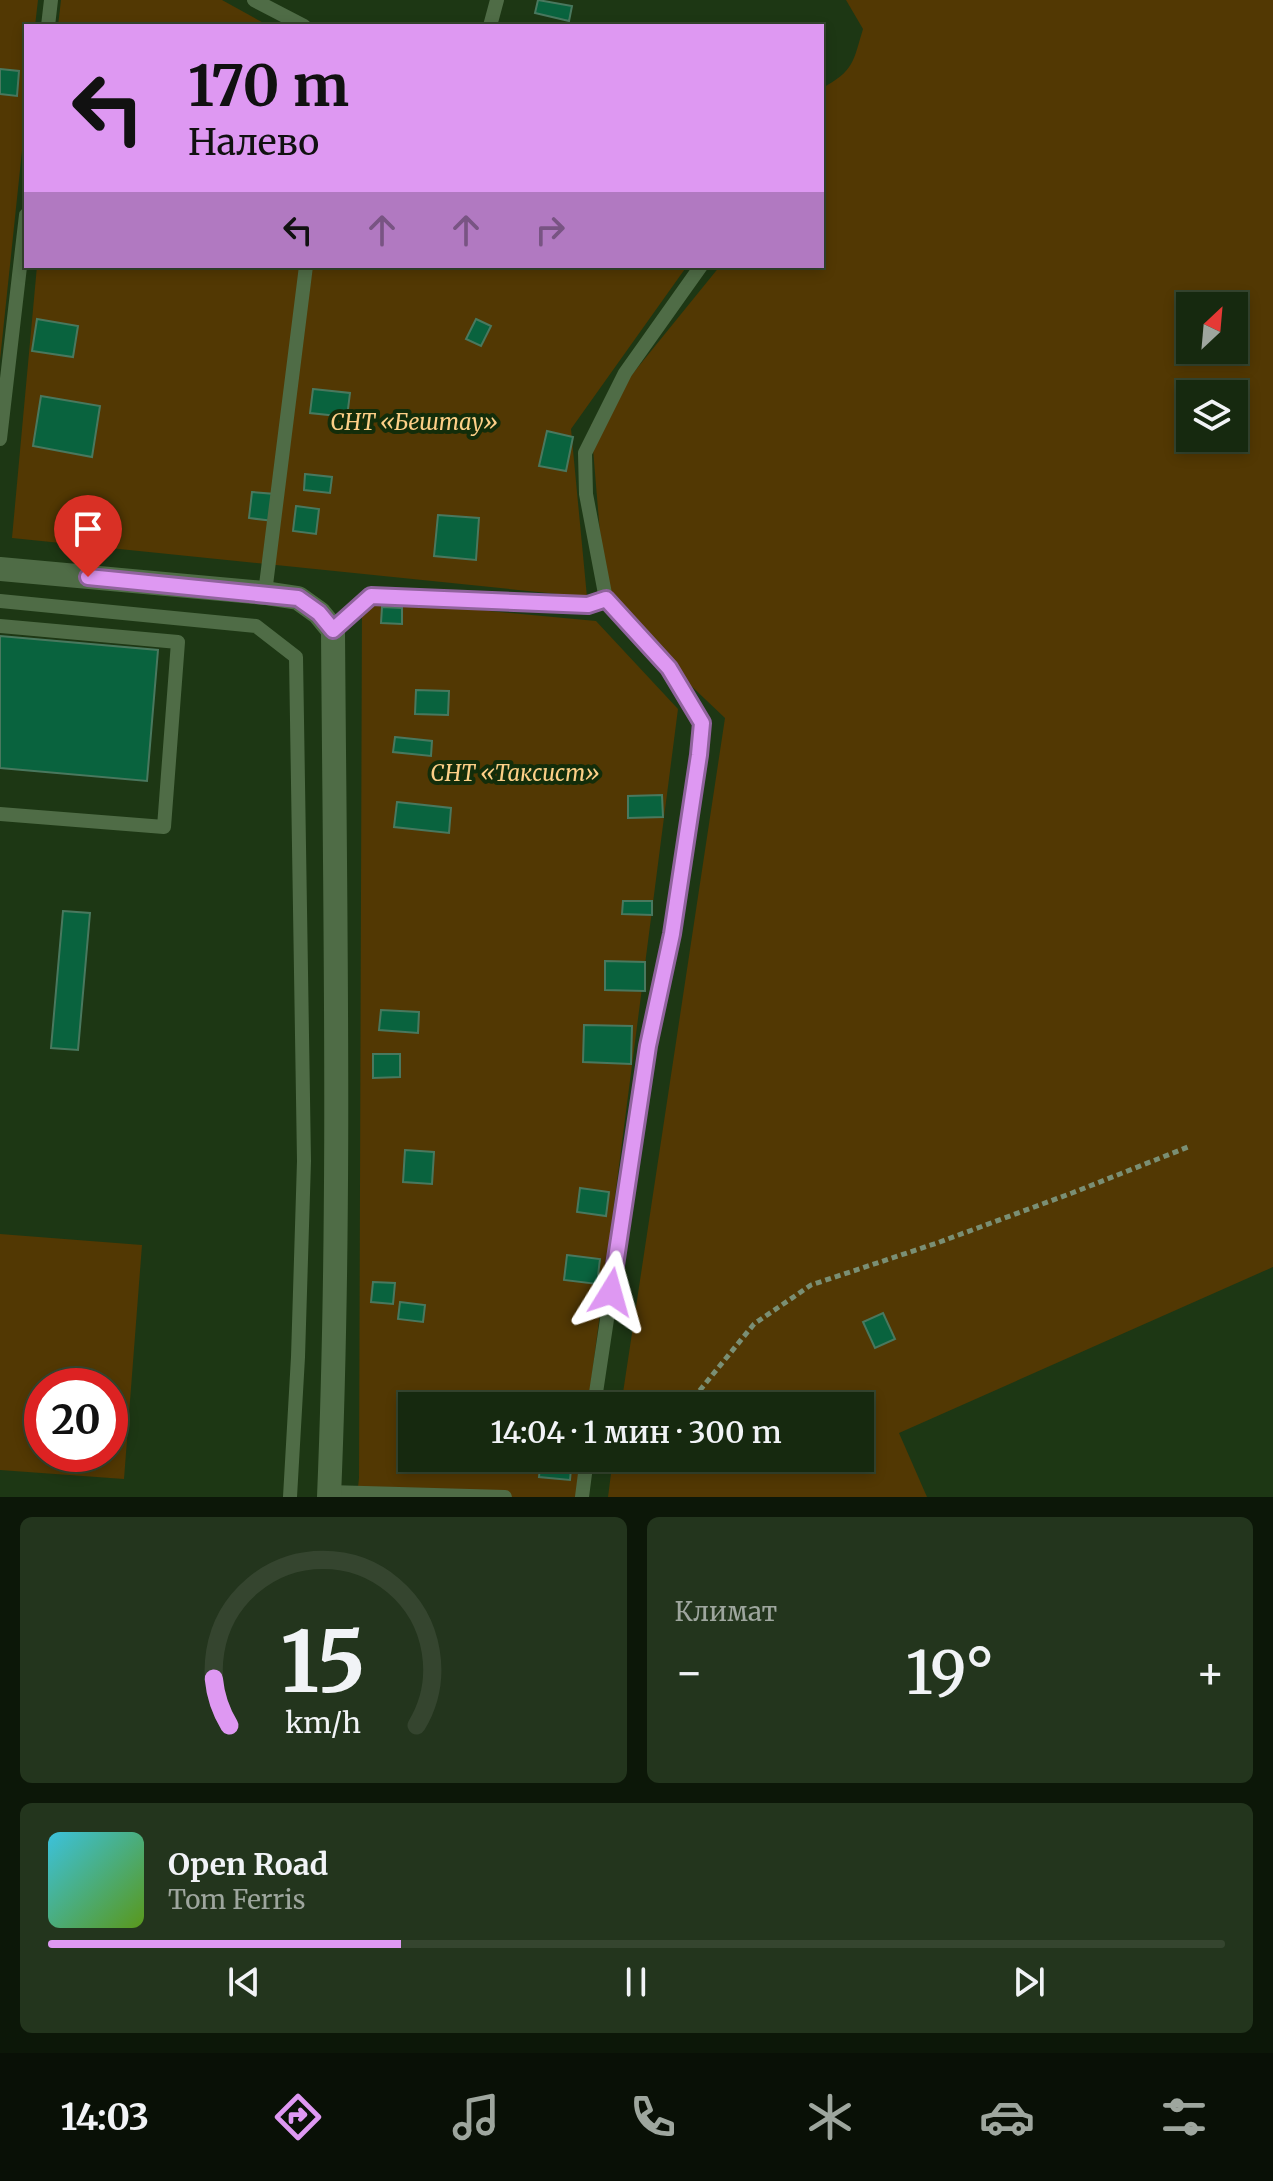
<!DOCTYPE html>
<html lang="ru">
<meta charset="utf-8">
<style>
:root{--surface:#16290f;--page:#23351d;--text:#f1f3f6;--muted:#9ea69e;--line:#35452f;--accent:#de98f2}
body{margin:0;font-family:Merriweather,serif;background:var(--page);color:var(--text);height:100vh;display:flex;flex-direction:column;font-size:30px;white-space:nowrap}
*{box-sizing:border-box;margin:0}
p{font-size:26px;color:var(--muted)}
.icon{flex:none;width:44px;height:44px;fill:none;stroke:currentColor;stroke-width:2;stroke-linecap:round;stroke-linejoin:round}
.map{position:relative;height:1497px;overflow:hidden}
.panel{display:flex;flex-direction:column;gap:20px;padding:20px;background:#0c1708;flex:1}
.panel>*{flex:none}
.top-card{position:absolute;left:24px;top:24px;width:800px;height:244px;border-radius:0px;box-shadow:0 4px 12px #0003,0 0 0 2px var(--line);background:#de98f2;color:#111;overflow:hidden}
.needle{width:52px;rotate:26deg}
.buttons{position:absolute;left:1176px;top:292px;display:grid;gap:16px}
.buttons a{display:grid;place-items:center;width:72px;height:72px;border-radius:0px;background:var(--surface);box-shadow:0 4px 12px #0003,0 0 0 2px var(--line);font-size:40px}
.speed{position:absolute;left:24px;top:1368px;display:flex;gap:16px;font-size:40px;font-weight:700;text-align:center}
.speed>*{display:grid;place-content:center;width:104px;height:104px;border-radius:50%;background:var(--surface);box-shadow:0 4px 12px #0003,0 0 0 2px var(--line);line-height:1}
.speed .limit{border:12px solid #d22;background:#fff;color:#111}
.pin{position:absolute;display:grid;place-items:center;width:68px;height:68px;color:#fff;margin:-82px -34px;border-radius:50% 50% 50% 0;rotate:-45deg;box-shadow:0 0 8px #0007}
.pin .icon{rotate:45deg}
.me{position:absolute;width:88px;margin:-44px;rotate:8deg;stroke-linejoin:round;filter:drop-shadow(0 0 6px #0008)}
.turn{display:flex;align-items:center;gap:28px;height:168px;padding:0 32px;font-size:36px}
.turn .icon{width:104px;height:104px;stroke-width:2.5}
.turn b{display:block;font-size:56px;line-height:68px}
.lanes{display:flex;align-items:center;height:76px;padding:0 32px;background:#0003;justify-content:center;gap:40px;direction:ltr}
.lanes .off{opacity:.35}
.big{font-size:60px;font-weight:600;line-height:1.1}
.panel .card{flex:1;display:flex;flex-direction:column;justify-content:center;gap:12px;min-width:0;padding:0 28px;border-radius:12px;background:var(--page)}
.panel .dial{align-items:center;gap:0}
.dial svg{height:208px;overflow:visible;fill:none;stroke:var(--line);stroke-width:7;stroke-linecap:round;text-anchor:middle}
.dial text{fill:var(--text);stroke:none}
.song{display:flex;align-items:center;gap:24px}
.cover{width:96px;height:96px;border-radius:12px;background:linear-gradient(135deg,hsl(190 70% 55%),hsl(90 70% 35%))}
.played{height:8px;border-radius:4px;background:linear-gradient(90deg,var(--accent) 30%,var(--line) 30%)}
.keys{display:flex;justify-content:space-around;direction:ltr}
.heat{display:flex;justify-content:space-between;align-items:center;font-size:44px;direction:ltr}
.panel .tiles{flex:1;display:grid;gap:20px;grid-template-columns:1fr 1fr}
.card:last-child{grid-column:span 2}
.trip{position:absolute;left:398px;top:1392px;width:476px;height:80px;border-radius:0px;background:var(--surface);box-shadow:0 4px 12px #0003,0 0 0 2px var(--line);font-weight:600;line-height:80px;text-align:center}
.dock{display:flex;height:128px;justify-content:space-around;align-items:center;background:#091006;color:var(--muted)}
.dock .icon{width:56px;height:56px}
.dock .on{color:var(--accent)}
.dock b{font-size:36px;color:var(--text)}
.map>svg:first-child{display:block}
</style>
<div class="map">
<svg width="1273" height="1497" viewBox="0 0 1273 1497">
<rect width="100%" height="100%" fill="#1d3714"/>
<g fill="#523803" fill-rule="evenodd">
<polygon points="0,0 38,0 35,26 26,26 26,113 0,360"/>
<polygon points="61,0 222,0 269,26 58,26"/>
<path d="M 846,0 L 1273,0 L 1273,1267 L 899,1433 L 927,1497 L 608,1497 L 613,1458 L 860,1458 L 860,1406 L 621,1406 L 725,718 L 606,605 L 591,425 L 720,266 L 822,266 L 822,88 C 854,71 853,62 863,29 ZM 1190,306 L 1234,306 L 1234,350 L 1190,350 ZM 1190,394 L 1234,394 L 1234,438 L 1190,438 Z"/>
<polygon points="37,266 687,266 571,429 587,597 12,538"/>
<polygon points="362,599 596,621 678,709 588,1406 412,1406 412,1458 581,1458 576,1497 357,1497 359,1478"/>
<path d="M 0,1234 L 142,1245 L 124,1479 L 0,1470 ZM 110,1386 L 110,1454 L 42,1454 L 42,1386 Z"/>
</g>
<g fill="#09633e" stroke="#49785e" stroke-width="2">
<polygon points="538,0 572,6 569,21 535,13"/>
<polygon points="0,69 19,71 17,96 0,94"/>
<polygon points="37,319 78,326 73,357 32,351"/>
<polygon points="476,319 491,326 481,346 466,339"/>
<polygon points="313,389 350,393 347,417 310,413"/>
<polygon points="41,396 100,406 92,457 33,446"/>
<polygon points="547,431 573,437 566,471 539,466"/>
<polygon points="305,474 332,477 330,493 304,490"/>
<polygon points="252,492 275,494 273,521 249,518"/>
<polygon points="296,506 319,509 316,534 293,531"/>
<polygon points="438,515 479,518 476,560 434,556"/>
<polygon points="382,607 402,608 402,624 381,623"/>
<polygon points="0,636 158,650 147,781 0,768"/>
<polygon points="416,690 449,691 448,715 415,714"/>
<polygon points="395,737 432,741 431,756 393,752"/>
<polygon points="662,795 663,817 628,818 628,796"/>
<polygon points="397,802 451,808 449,833 394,827"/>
<polygon points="623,901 652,901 652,915 622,914"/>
<polygon points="63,911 90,913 78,1050 51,1048"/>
<polygon points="605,961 645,962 645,991 605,990"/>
<polygon points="381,1010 419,1012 418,1033 379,1030"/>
<polygon points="584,1025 632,1026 631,1064 583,1062"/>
<polygon points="373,1054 400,1054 400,1077 373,1078"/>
<polygon points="405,1150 434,1152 432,1184 403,1182"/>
<polygon points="580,1188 609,1192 606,1216 577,1212"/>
<polygon points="567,1255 600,1259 597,1284 564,1280"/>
<polygon points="373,1282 395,1283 393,1304 371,1302"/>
<polygon points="400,1302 425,1305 423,1322 398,1319"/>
<polygon points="883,1313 895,1339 875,1348 863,1322"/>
<polygon points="541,1458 572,1458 570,1480 539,1477"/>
</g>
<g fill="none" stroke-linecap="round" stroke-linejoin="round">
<polyline stroke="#7a8f74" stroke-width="5" stroke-dasharray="6 4" stroke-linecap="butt" points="687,1406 754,1324 811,1285 937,1243 1072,1193 1188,1147"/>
<g stroke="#4f6c46" stroke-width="14">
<polyline points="254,0 304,26"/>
<polyline points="48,26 51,0"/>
<polyline points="490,26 497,0"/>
<polyline points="0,439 26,215"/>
<polyline points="265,593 306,266"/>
<polyline points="0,601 256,626 296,657 304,1161 298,1357 290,1497"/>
<polyline points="0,626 178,642 164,827 0,814"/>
<polyline points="333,630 371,596 588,605 606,599"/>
<polyline points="594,1406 648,1046 672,934 699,755 702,723 669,668 606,599 586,494 585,453 625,373 701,266"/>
<polyline points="329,1492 505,1497"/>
<polyline points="582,1497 587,1458"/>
</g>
<path stroke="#4f6c46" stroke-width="24" d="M 0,569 L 265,593 L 298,598 L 319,613 L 333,630 C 335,919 341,1208 329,1497"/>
</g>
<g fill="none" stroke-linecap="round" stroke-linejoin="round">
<defs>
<polyline id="route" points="88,577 298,598 319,613 333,630 371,596 588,605 606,599 669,668 702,723 699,755 672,934 648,1046 611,1292"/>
</defs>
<use href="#route" stroke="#90639d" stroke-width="20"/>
<use href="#route" stroke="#de98f2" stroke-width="14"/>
</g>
<g text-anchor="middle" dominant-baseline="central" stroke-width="8" stroke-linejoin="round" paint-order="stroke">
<g font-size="22" font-style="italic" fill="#fdcf87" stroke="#132d0a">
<text x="414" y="422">СНТ «Бештау»</text>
<text x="515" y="773">СНТ «Таксист»</text>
</g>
</g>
</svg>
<div class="buttons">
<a><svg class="needle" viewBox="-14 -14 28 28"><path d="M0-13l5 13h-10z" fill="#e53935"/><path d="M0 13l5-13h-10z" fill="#9ea69e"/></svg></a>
<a><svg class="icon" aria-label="layers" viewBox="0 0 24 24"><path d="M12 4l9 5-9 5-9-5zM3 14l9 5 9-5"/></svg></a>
</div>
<div class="speed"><div class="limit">20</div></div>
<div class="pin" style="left:88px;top:577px;background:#d93025"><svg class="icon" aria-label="arrive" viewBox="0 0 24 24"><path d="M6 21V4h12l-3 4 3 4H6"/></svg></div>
<svg class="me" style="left:611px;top:1292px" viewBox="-20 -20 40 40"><path d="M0-17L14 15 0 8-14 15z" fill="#de98f2" stroke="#fff" stroke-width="4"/></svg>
<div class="trip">14:04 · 1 мин · 300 m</div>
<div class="top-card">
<div class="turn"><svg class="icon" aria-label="left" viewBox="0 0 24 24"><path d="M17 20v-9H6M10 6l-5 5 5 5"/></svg><div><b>170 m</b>Налево</div></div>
<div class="lanes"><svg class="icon" aria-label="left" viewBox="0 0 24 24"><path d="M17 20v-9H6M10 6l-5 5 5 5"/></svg><svg class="icon off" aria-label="ahead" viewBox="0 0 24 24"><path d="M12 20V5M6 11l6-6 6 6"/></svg><svg class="icon off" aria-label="ahead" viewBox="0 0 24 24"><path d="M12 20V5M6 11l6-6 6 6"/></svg><svg class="icon off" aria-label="right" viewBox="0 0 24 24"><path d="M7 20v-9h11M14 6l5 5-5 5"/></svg></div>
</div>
</div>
<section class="panel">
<div class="tiles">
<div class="card dial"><svg viewBox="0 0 100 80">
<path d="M14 69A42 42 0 1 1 86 69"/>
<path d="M14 69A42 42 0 0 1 8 51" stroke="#de98f2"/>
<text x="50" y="56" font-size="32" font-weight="700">15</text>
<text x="50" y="72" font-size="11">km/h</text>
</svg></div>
<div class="card"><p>Климат</p>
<div class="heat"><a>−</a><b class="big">19°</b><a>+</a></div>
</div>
<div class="card">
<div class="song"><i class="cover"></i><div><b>Open Road</b><p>Tom Ferris</p></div></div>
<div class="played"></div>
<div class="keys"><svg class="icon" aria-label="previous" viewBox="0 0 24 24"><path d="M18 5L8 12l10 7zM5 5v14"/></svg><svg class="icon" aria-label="pause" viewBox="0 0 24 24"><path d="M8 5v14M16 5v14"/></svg><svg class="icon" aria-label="next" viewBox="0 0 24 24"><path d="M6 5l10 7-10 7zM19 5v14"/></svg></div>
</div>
</div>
</section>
<nav class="dock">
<b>14:03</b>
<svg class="icon on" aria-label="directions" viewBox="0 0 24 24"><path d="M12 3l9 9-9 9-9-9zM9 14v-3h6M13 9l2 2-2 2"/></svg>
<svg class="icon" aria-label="music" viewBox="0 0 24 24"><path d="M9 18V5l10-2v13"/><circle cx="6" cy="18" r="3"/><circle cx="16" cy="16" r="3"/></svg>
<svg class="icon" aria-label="phone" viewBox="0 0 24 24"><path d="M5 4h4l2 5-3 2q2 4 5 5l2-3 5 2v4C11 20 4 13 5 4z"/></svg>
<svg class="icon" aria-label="climate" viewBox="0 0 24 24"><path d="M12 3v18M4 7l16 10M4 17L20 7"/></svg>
<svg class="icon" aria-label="car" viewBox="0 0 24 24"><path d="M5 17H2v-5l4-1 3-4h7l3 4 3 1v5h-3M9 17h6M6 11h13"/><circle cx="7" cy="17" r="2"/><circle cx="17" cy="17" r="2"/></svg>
<svg class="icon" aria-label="filters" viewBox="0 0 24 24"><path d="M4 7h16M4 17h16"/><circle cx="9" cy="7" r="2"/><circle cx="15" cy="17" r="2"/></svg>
</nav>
